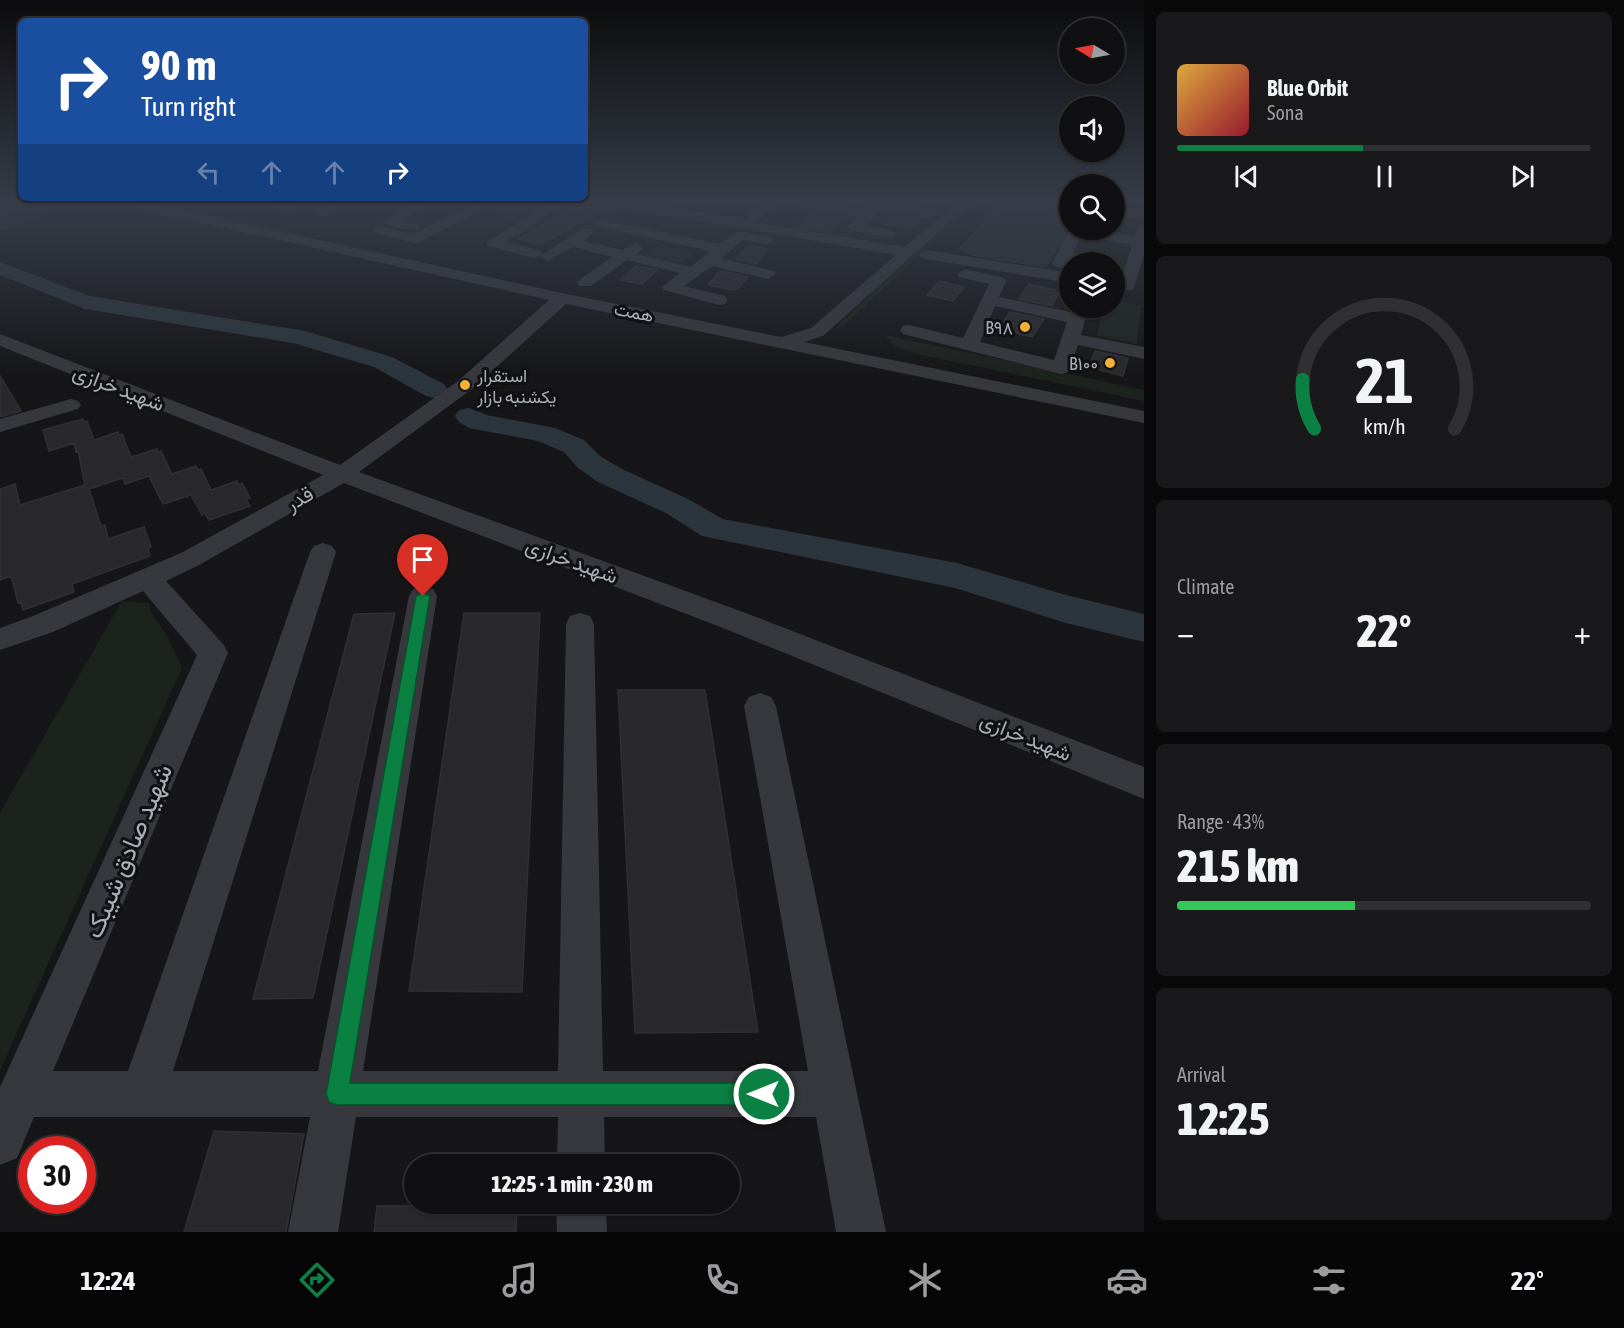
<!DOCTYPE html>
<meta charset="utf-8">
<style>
:root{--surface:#101012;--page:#19191b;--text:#f1f3f6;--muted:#9c9d9f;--line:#303032;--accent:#0b8043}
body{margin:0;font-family:"Asap Condensed",Vazirmatn,sans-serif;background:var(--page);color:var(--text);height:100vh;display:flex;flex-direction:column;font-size:22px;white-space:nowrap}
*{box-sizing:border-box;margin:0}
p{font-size:20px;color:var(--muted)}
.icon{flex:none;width:33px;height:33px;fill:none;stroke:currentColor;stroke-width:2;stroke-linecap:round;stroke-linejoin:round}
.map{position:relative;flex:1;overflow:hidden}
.sheet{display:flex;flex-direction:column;gap:12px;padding:12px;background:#09090a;width:480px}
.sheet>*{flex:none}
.guide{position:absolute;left:18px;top:18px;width:570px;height:183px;border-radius:9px;box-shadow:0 2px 4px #0004,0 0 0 2px var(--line);background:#1a4fa0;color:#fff;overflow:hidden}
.needle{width:39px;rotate:280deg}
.buttons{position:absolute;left:1059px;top:18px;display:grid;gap:12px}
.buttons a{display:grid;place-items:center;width:66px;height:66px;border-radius:50%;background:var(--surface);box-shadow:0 2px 4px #0004,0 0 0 2px var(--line);font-size:30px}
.speed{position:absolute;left:18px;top:1136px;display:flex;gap:12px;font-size:30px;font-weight:700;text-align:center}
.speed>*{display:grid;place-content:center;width:78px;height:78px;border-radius:50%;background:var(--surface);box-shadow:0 2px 4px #0004,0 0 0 2px var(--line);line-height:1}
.speed .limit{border:9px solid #d22;background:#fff;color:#111}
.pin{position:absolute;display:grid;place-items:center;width:51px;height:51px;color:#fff;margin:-62px -26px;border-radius:50% 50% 50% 0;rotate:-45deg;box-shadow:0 0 6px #0007}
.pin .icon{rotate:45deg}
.me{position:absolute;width:66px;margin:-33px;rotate:270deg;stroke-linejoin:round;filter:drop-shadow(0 0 4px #0008)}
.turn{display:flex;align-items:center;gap:21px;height:126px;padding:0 24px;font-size:27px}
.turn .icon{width:78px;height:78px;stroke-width:2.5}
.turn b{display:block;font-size:42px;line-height:51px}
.lanes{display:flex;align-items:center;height:57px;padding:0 24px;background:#0003;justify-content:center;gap:30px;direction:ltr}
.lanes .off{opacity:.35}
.big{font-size:45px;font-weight:800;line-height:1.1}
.sheet .widget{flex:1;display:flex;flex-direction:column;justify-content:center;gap:9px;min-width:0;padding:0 21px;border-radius:9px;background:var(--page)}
.sheet .dial{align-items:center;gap:0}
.dial svg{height:156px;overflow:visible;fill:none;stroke:var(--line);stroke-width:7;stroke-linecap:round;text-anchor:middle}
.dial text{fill:var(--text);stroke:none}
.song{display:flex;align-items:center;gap:18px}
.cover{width:72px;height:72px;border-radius:9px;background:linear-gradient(135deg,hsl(40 70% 55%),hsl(350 70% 35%))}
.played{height:6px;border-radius:3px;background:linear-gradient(90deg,var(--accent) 45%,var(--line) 45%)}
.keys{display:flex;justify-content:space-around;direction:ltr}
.heat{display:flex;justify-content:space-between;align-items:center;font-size:33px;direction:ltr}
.charge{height:9px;border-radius:4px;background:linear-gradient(90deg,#34c759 43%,var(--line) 0)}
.trip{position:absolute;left:404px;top:1154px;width:336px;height:60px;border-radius:30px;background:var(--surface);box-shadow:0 2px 4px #0004,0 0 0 2px var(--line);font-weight:800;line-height:60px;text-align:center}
.tabs{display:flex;height:96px;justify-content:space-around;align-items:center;background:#060607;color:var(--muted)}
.tabs .icon{width:42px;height:42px}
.tabs .active{color:var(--accent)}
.tabs b{font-size:27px;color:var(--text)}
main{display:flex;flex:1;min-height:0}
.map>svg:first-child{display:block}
</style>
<main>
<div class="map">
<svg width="1144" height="1232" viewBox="0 0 1144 1232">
<rect width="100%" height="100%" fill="#161618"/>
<g fill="#1c231d">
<polygon points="970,202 977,202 842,327 835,328"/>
<polygon points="514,203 536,208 492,230 470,224"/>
<polygon points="811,209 814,209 809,216 834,223 834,229 899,240 867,239 793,228 802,215"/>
<polygon points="660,244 695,253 679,264 644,255"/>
<polygon points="1115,300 1141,306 1137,344 1097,336 1103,308 1114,308"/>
<polygon points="885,335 1144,390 1144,401 922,355 896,347"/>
<polygon points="122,601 148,603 152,614 168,637 182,668 0,1070 0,813"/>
</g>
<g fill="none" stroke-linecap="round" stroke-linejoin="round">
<g fill="#2c353c" fill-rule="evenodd">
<polygon points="0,262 90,296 305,331 392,357 444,384 448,390 444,396 435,398 426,396 374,367 293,343 85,309 0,275"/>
<polygon points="469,408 487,415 555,428 584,440 600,456 620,468 688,499 723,519 957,563 1066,595 1144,614 1144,642 1066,623 955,588 702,536 666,513 598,482 578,468 564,452 538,441 469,428 459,422 455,416 459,410"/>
</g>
</g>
<g fill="#29292c" stroke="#303034" stroke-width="1.5">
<polygon points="0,202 56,202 38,218 0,229"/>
<polygon points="1001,202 1070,202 1070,227 1046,267 973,255 960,249"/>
<polygon points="573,207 598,213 540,245 518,239"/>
<polygon points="813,211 841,217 831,232 801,227"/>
<polygon points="890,213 920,218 916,227 912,228 884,224"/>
<polygon points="751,246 768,249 757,264 736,259 746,248"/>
<polygon points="636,266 657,270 642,284 620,280"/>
<polygon points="720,271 726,272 748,277 739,288 733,290 708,285"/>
<polygon points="939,281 964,287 953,301 927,295"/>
<polygon points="1029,284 1055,290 1054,292 1059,293 1052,306 1019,299"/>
<polygon points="1010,312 1044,319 1032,337 1005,330 1006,328 1001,326"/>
<polygon points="1095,351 1128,358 1123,376 1089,367"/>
<polygon points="0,376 21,411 0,417"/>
<polygon points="83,419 84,422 87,421 94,440 118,432 119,435 122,434 131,457 157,449 158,452 161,451 172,474 196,466 198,470 201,469 211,490 237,481 239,485 242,483 250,498 246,499 250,506 209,520 205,513 202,515 191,495 163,504 149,476 125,484 123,478 89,489 101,526 105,525 108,539 144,527 151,547 148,548 150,556 72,584 74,592 23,610 21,602 18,603 11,576 0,580 0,489 15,484 20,505 85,485 78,451 76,452 74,443 49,451 43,430"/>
<polygon points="395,613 313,998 253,999 354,614"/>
<polygon points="464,613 540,613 522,992 409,991"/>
<polygon points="618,690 705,690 758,1032 635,1033"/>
<polygon points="214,1131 304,1134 286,1232 184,1232"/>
<polygon points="377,1206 517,1206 516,1232 374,1232"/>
</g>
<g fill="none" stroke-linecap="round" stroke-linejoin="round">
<g fill="#37383d" fill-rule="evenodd">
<polygon points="119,202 145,202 562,293 781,337 811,328 896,255 616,206 609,202 640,202 748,220 746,218 748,215 766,202 782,202 755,222 905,247 957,202 972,202 823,336 804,342 1144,411 1144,423 566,304 472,389 359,472 743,612 1144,767 1144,799 723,628 344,483 199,565 166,581 224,645 228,653 53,1071 128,1071 310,552 314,546 323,543 332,546 336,552 173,1071 318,1071 409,596 413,589 423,586 433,589 437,596 363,1071 558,1071 566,624 570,616 580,613 590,616 594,624 603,1071 808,1071 744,706 749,697 760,693 771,697 776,706 886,1232 836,1232 816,1117 604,1117 605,1164 557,1164 558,1117 356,1117 338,1232 288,1232 310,1117 34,1117 17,1158 0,1165 0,1087 197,655 143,591 53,632 0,650 0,628 33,616 181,553 323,475 0,346 0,334 340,465 458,381 549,300 126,206"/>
<polygon points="262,202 284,202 296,205 298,208 291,212 264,205"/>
<polygon points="333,202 351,202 329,214 319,214 317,211"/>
<path d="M 415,202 L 433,202 L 402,220 L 418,223 L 420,226 L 418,229 C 408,231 389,228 381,221 Z"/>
<polygon points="478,202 496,202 420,242 415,243 375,233 373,230 380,226 413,234"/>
<polygon points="551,202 568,202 506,242 539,250 542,253 539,256 534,258 488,246 486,243"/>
<polygon points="571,202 597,202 616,206 618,209 611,213 573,205"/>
<polygon points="795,202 821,202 863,211 873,202 890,202 935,211 937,214 930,218 882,209 865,225 893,231 895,234 893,237 888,238 850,230 848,227 856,218 797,205"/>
<polygon points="1114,206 1144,211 1144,219 1114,214"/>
<polygon points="600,219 719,244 740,231 771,237 773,240 771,243 766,244 743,240 721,258 774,271 776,274 768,279 712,266 684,286 725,296 727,300 725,304 719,305 664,290 662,287 680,273 627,260 591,286 579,286 577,283 579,280 612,257 573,247 548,261 540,256 582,229 592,229 594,232 583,241 622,250 635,243 643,248 637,254 691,267 710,251 595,226 593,223"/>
<polygon points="1144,224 1144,255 1133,290 1121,290 1119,287 1132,245 1081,235 1073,252 1106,259 1107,262 1070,262 1070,270 1054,266 1052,263 1070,229 1097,230 1134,236 1139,225"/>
<polygon points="927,250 1070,273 1070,283 922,258 919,255 922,252"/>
<path d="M 965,269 L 1004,278 L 1006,281 L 999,297 L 1070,312 L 1072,308 L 1088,308 L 1081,335 L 1144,347 L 1144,359 L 1078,345 L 1068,372 L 1061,374 L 903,334 L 900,330 L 903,326 L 909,325 L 963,338 L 989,284 L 959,277 L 957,274 ZM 995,306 L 1067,322 L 1054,360 L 980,342 Z"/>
<polygon points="71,399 78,401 81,405 78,409 0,432 0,419"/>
<polygon points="556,1203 606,1203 607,1232 557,1232"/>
</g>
</g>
<linearGradient id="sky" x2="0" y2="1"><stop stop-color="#0c0c0d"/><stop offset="0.54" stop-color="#363c48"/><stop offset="1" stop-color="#363c48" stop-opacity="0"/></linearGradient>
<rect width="1144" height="375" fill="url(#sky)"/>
<polygon fill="#0b8043" stroke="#07532c" stroke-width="1.5" points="423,592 430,596 350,1083 764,1083 772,1086 775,1094 772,1101 764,1105 337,1105 329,1102 326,1094 416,596"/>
<g fill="#f2b134" stroke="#111113" stroke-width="2">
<circle cx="1025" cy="327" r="6"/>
<circle cx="1110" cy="363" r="6"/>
<circle cx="465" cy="385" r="6"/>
</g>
<g text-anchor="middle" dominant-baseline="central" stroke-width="6" stroke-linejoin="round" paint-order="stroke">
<g font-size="18" fill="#a8adb8" stroke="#111113">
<text transform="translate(634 312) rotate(11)">همت</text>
</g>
<g font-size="18" fill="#a8adb8" stroke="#111113" text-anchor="end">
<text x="1013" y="327">B۹۸</text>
<text x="1098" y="363">B۱۰۰</text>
<text x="477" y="375" text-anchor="start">استقرار<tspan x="477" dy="21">یکشنبه بازار</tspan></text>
</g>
<g font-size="21" fill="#a8adb8" stroke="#111113">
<text transform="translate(119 387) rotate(21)">شهید خرازی</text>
<text transform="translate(299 498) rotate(-29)">قدر</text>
<text transform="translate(572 560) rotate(20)">شهید خرازی</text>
<text transform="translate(1026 736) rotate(22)">شهید خرازی</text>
</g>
<g font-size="26" fill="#a8adb8" stroke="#111113">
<text transform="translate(128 851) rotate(-67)">شهید صادق شیبک</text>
</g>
</g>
</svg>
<div class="buttons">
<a><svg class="needle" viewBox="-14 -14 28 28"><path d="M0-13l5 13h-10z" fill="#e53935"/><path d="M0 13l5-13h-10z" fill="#9c9d9f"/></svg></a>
<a><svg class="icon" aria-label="sound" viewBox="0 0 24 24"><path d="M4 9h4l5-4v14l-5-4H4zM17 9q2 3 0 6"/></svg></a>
<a><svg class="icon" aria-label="search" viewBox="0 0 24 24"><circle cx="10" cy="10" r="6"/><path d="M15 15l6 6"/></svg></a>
<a><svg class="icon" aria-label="layers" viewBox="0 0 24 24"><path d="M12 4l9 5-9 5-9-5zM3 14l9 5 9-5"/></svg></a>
</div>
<div class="speed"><div class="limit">30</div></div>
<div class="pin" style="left:423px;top:596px;background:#d93025"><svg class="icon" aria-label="arrive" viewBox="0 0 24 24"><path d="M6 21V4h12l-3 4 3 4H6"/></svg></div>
<svg class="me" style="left:764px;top:1094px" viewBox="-20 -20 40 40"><circle r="17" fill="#0b8043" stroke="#fff" stroke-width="3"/><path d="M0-11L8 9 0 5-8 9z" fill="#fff"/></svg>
<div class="trip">12:25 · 1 min · 230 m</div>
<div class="guide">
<div class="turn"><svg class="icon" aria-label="right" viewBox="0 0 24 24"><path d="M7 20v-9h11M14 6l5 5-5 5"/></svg><div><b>90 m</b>Turn right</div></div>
<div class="lanes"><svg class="icon off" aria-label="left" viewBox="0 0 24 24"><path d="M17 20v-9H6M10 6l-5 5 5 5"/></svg><svg class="icon off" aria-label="ahead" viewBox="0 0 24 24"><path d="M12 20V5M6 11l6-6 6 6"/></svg><svg class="icon off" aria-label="ahead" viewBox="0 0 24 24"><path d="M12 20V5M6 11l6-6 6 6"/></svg><svg class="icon" aria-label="right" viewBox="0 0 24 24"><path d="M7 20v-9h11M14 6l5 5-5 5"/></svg></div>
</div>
</div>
<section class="sheet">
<div class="widget">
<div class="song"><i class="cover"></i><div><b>Blue Orbit</b><p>Sona</p></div></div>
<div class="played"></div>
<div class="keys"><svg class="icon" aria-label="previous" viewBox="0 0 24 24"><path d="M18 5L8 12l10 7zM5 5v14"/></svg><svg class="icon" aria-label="pause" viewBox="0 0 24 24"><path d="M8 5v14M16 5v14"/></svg><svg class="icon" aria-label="next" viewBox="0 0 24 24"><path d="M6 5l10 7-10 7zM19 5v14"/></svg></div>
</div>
<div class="widget dial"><svg viewBox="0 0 100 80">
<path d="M14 69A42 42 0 1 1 86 69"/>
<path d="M14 69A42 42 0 0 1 8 44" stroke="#0b8043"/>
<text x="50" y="56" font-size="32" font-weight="700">21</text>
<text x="50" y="72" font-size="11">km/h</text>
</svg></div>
<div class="widget"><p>Climate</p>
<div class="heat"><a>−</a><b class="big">22°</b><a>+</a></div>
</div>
<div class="widget"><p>Range · 43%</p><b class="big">215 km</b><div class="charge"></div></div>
<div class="widget"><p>Arrival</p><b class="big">12:25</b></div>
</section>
</main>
<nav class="tabs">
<b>12:24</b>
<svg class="icon active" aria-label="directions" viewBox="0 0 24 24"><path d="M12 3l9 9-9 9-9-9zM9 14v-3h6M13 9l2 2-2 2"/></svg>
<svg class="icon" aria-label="music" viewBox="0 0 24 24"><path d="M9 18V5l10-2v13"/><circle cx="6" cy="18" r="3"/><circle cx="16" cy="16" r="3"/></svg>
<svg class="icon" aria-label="phone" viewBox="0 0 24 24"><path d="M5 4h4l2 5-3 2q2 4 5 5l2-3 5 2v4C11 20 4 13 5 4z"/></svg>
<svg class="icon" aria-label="climate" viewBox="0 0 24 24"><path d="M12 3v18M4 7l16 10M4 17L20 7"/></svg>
<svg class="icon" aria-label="car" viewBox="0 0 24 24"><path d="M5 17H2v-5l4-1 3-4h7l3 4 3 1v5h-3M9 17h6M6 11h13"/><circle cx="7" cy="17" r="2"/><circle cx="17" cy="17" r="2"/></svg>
<svg class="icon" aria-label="filters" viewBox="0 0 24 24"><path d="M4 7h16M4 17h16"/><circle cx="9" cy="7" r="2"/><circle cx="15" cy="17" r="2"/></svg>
<b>22°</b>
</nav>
